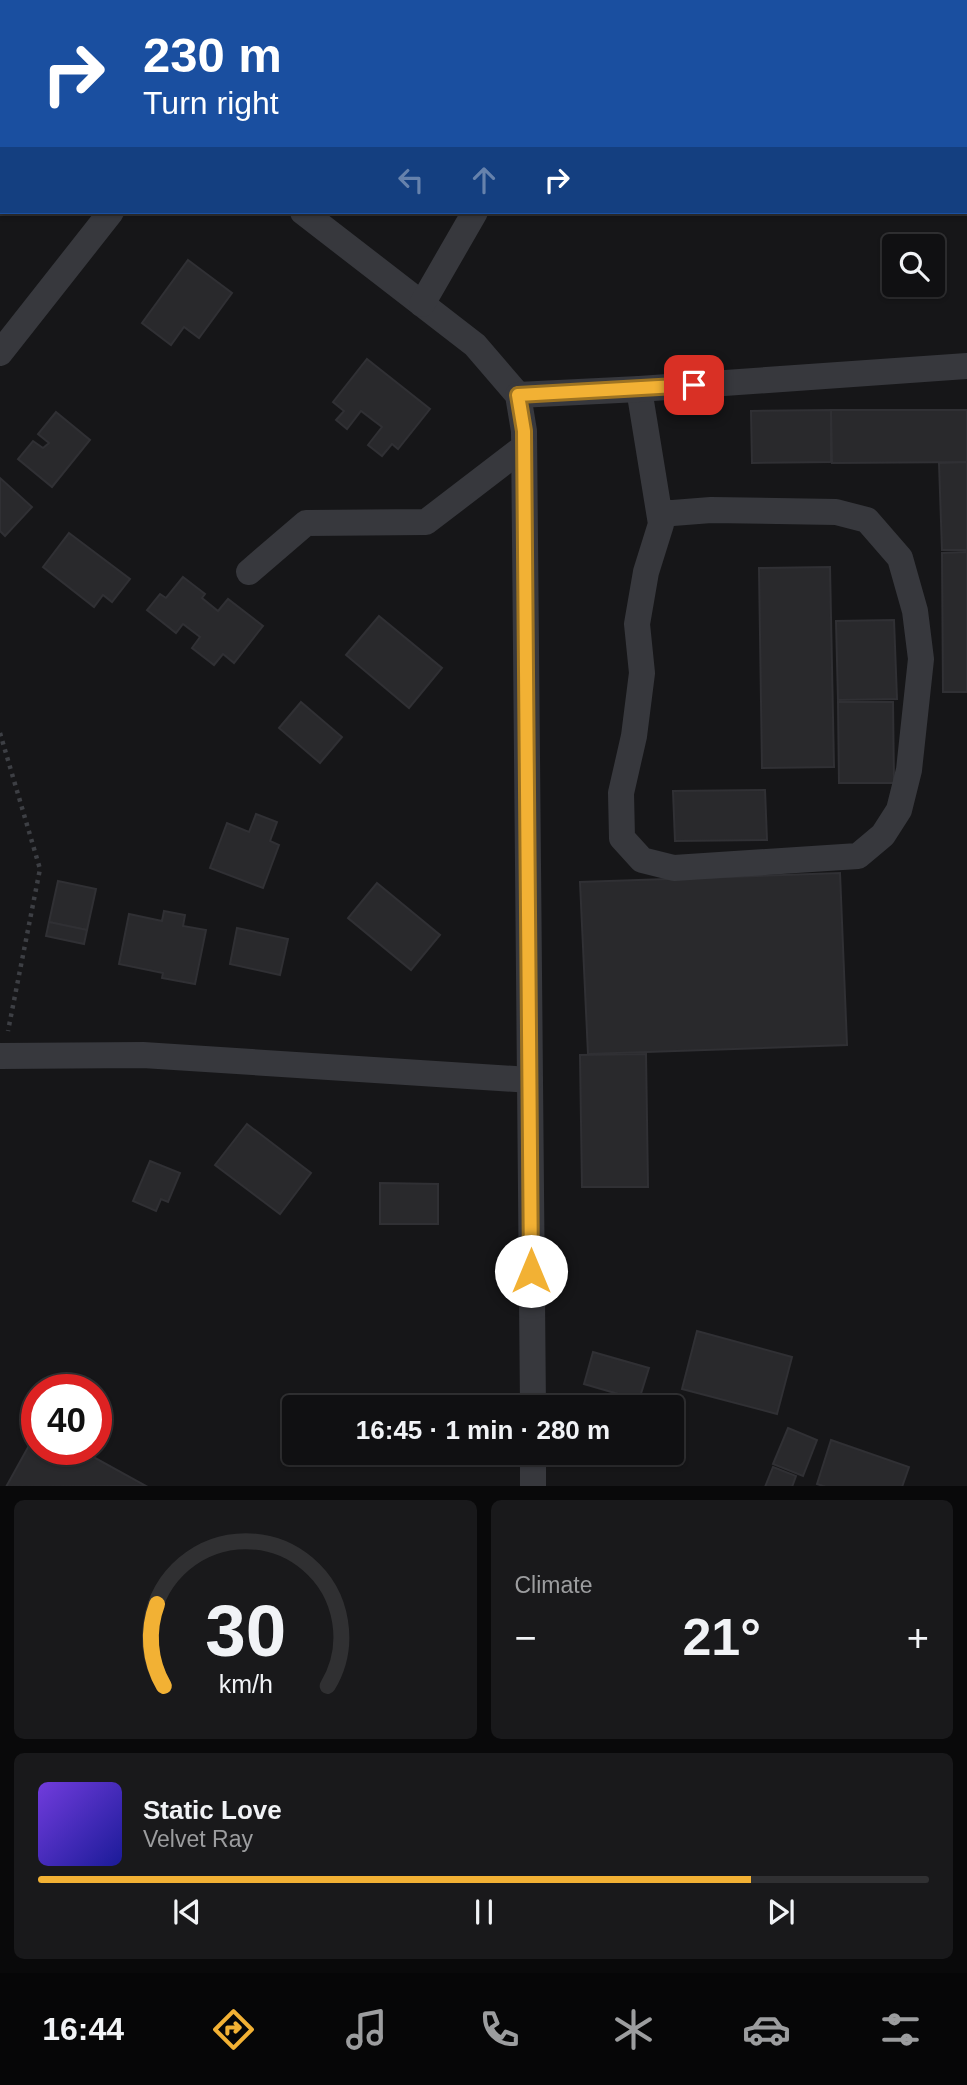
<!DOCTYPE html>
<meta charset="utf-8">
<style>
:root{--surface:#101012;--page:#19191b;--text:#f1f3f6;--muted:#9c9d9f;--line:#303032;--accent:#f2b134}
body{margin:0;font-family:Helvetica,sans-serif;background:var(--page);color:var(--text);height:100vh;display:flex;flex-direction:column;font-size:26px;white-space:nowrap}
*{box-sizing:border-box;margin:0}
p{font-size:23px;color:var(--muted)}
.icon{flex:none;width:38px;height:38px;fill:none;stroke:currentColor;stroke-width:2;stroke-linecap:round;stroke-linejoin:round}
.map{position:relative;height:1486px;overflow:hidden}
.side{display:flex;flex-direction:column;gap:14px;padding:14px;background:#09090a;flex:1}
.side>*{flex:none}
.guide{position:absolute;left:0px;top:0px;width:968px;height:214px;box-shadow:0 2px 5px #0004,0 0 0 2px var(--line);background:#1a4fa0;color:#fff;overflow:hidden}
.controls{position:absolute;left:882px;top:234px;display:grid;gap:14px}
.controls a{display:grid;place-items:center;width:63px;height:63px;border-radius:7px;background:var(--surface);box-shadow:0 2px 5px #0004,0 0 0 2px var(--line);font-size:35px}
.speed{position:absolute;left:21px;top:1374px;display:flex;gap:14px;font-size:35px;font-weight:700;text-align:center}
.speed>*{display:grid;place-content:center;width:91px;height:91px;border-radius:50%;background:var(--surface);box-shadow:0 2px 5px #0004,0 0 0 2px var(--line);line-height:1}
.speed .limit{border:10px solid #d22;background:#fff;color:#111}
.pin{position:absolute;display:grid;place-items:center;width:60px;height:60px;color:#fff;margin:-30px;border-radius:14px;box-shadow:0 4px 10px #0006}
.me{position:absolute;width:77px;margin:-38px;rotate:0deg;stroke-linejoin:round;filter:drop-shadow(0 0 5px #0008)}
.turn{display:flex;align-items:center;gap:24px;height:147px;padding:0 28px;font-size:32px}
.turn .icon{width:91px;height:91px;stroke-width:2.5}
.turn b{display:block;font-size:49px;line-height:60px}
.lanes{display:flex;align-items:center;height:66px;padding:0 28px;background:#0003;justify-content:center;gap:35px;direction:ltr}
.lanes .off{opacity:.35}
.big{font-size:52px;font-weight:700;line-height:1.1}
.side .card{flex:1;display:flex;flex-direction:column;justify-content:center;gap:10px;min-width:0;padding:0 24px;border-radius:10px;background:var(--page)}
.side .dial{align-items:center;gap:0}
.dial svg{height:182px;overflow:visible;fill:none;stroke:var(--line);stroke-width:7;stroke-linecap:round;text-anchor:middle}
.dial text{fill:var(--text);stroke:none}
.song{display:flex;align-items:center;gap:21px}
.cover{width:84px;height:84px;border-radius:10px;background:linear-gradient(135deg,hsl(260 70% 55%),hsl(240 70% 35%))}
.played{height:7px;border-radius:4px;background:linear-gradient(90deg,var(--accent) 80%,var(--line) 80%)}
.keys{display:flex;justify-content:space-around;direction:ltr}
.heat{display:flex;justify-content:space-between;align-items:center;font-size:38px;direction:ltr}
.side .tiles{flex:1;display:grid;gap:14px;grid-template-columns:1fr 1fr}
.card:last-child{grid-column:span 2}
.trip{position:absolute;left:282px;top:1395px;width:402px;height:70px;border-radius:7px;background:var(--surface);box-shadow:0 2px 5px #0004,0 0 0 2px var(--line);font-weight:700;line-height:70px;text-align:center}
.menu{display:flex;height:112px;justify-content:space-around;align-items:center;background:#060607;color:var(--muted)}
.menu .icon{width:49px;height:49px}
.menu .active{color:var(--accent)}
.menu b{font-size:32px;color:var(--text)}
.map>svg:first-child{display:block}
</style>
<div class="map">
<svg width="967" height="1487" viewBox="0 0 967 1487">
<rect width="100%" height="100%" fill="#161618"/>
<g fill="#29292c" stroke="#303034" stroke-width="2">
<polygon points="188,260 232,293 199,338 184,327 171,345 142,323"/>
<polygon points="367,359 430,409 398,449 392,444 382,456 368,445 382,427 361,411 347,429 336,420 344,411 333,402"/>
<polygon points="831,410 831,462 752,463 751,411"/>
<polygon points="831,410 967,410 967,462 832,463"/>
<polygon points="56,412 90,440 52,487 18,459 33,441 43,448 49,443 38,434"/>
<polygon points="967,462 967,550 942,550 939,463"/>
<polygon points="0,478 32,507 5,536 0,531"/>
<polygon points="69,533 130,579 112,602 103,595 94,607 43,567"/>
<polygon points="967,552 967,692 943,692 942,553"/>
<polygon points="830,567 834,767 762,768 759,568"/>
<polygon points="183,577 205,594 202,598 218,611 228,599 263,626 234,663 223,654 214,665 192,648 200,637 183,624 176,633 147,610 160,594 166,598"/>
<polygon points="379,616 442,668 409,708 346,655"/>
<polygon points="894,620 897,699 838,700 836,621"/>
<polygon points="301,702 342,737 320,763 279,728"/>
<polygon points="838,702 893,702 894,783 839,783"/>
<polygon points="765,790 767,840 675,841 673,791"/>
<polygon points="256,814 277,822 270,841 279,845 263,888 210,868 227,823 249,832"/>
<polygon points="840,873 847,1045 588,1054 580,882"/>
<polygon points="58,881 96,889 87,930 49,922"/>
<polygon points="377,883 440,935 411,970 348,918"/>
<polygon points="164,911 185,915 183,926 206,930 195,984 162,978 163,973 119,964 129,914 162,921"/>
<polygon points="49,922 87,930 84,944 46,936"/>
<polygon points="237,928 288,939 280,975 230,964"/>
<polygon points="646,1054 648,1187 582,1187 580,1055"/>
<polygon points="247,1124 311,1173 280,1214 215,1165"/>
<polygon points="150,1161 180,1173 168,1202 161,1199 156,1211 133,1201"/>
<polygon points="380,1183 438,1184 438,1224 380,1224"/>
<polygon points="697,1331 792,1357 777,1414 682,1389"/>
<polygon points="593,1352 649,1368 639,1400 584,1384"/>
<polygon points="788,1428 817,1440 803,1476 773,1464"/>
<polygon points="37,1431 37,1449 79,1449 146,1486 6,1487"/>
<polygon points="831,1440 909,1467 902,1487 826,1487 817,1484"/>
<polygon points="773,1467 796,1476 792,1487 765,1487"/>
</g>
<g fill="none" stroke-linecap="round" stroke-linejoin="round">
<polyline stroke="#3d3f44" stroke-width="4.5" stroke-dasharray="3.5 5" stroke-linecap="butt" points="0,733 40,869 8,1031"/>
<g stroke="#37383d" stroke-width="26">
<polyline points="29,0 31,2"/>
<polyline points="597,2 598,0"/>
<polyline points="303,212 475,345 518,395 524,431 533,1407"/>
<polyline points="422,304 475,212"/>
<polyline points="0,353 111,212"/>
<polyline points="639,389 661,524 646,572 637,624 642,673 634,736 621,793 622,838 642,860 674,868 858,856 883,835 899,810 909,770 921,659 915,611 900,558 867,520 836,512 711,510 660,514"/>
<polyline points="518,395 639,389 967,366"/>
<polyline points="249,572 306,523 426,522 524,447"/>
<polyline points="0,1056 143,1055 530,1080"/>
<polyline points="533,1452 533,1487"/>
</g>
</g>
<g fill="none" stroke-linecap="round" stroke-linejoin="round">
<defs>
<polyline id="route" points="531,1271 524,431 518,395 694,385"/>
</defs>
<use href="#route" stroke="#9d7322" stroke-width="18"/>
<use href="#route" stroke="#f2b134" stroke-width="12"/>
</g>
</svg>
<div class="controls">
<a><svg class="icon" aria-label="search" viewBox="0 0 24 24"><circle cx="10" cy="10" r="6"/><path d="M15 15l6 6"/></svg></a>
</div>
<div class="speed"><div class="limit">40</div></div>
<div class="pin" style="left:694px;top:385px;background:#d93025"><svg class="icon" aria-label="arrive" viewBox="0 0 24 24"><path d="M6 21V4h12l-3 4 3 4H6"/></svg></div>
<svg class="me" style="left:531px;top:1271px" viewBox="-20 -20 40 40"><circle r="19" fill="#fff"/><path d="M0-13L10 11 0 6-10 11z" fill="#f2b134"/></svg>
<div class="trip">16:45 · 1 min · 280 m</div>
<div class="guide">
<div class="turn"><svg class="icon" aria-label="right" viewBox="0 0 24 24"><path d="M7 20v-9h11M14 6l5 5-5 5"/></svg><div><b>230 m</b>Turn right</div></div>
<div class="lanes"><svg class="icon off" aria-label="left" viewBox="0 0 24 24"><path d="M17 20v-9H6M10 6l-5 5 5 5"/></svg><svg class="icon off" aria-label="ahead" viewBox="0 0 24 24"><path d="M12 20V5M6 11l6-6 6 6"/></svg><svg class="icon" aria-label="right" viewBox="0 0 24 24"><path d="M7 20v-9h11M14 6l5 5-5 5"/></svg></div>
</div>
</div>
<section class="side">
<div class="tiles">
<div class="card dial"><svg viewBox="0 0 100 80">
<path d="M14 69A42 42 0 1 1 86 69"/>
<path d="M14 69A42 42 0 0 1 11 33" stroke="#f2b134"/>
<text x="50" y="56" font-size="32" font-weight="700">30</text>
<text x="50" y="72" font-size="11">km/h</text>
</svg></div>
<div class="card"><p>Climate</p>
<div class="heat"><a>−</a><b class="big">21°</b><a>+</a></div>
</div>
<div class="card">
<div class="song"><i class="cover"></i><div><b>Static Love</b><p>Velvet Ray</p></div></div>
<div class="played"></div>
<div class="keys"><svg class="icon" aria-label="previous" viewBox="0 0 24 24"><path d="M18 5L8 12l10 7zM5 5v14"/></svg><svg class="icon" aria-label="pause" viewBox="0 0 24 24"><path d="M8 5v14M16 5v14"/></svg><svg class="icon" aria-label="next" viewBox="0 0 24 24"><path d="M6 5l10 7-10 7zM19 5v14"/></svg></div>
</div>
</div>
</section>
<nav class="menu">
<b>16:44</b>
<svg class="icon active" aria-label="directions" viewBox="0 0 24 24"><path d="M12 3l9 9-9 9-9-9zM9 14v-3h6M13 9l2 2-2 2"/></svg>
<svg class="icon" aria-label="music" viewBox="0 0 24 24"><path d="M9 18V5l10-2v13"/><circle cx="6" cy="18" r="3"/><circle cx="16" cy="16" r="3"/></svg>
<svg class="icon" aria-label="phone" viewBox="0 0 24 24"><path d="M5 4h4l2 5-3 2q2 4 5 5l2-3 5 2v4C11 20 4 13 5 4z"/></svg>
<svg class="icon" aria-label="climate" viewBox="0 0 24 24"><path d="M12 3v18M4 7l16 10M4 17L20 7"/></svg>
<svg class="icon" aria-label="car" viewBox="0 0 24 24"><path d="M5 17H2v-5l4-1 3-4h7l3 4 3 1v5h-3M9 17h6M6 11h13"/><circle cx="7" cy="17" r="2"/><circle cx="17" cy="17" r="2"/></svg>
<svg class="icon" aria-label="filters" viewBox="0 0 24 24"><path d="M4 7h16M4 17h16"/><circle cx="9" cy="7" r="2"/><circle cx="15" cy="17" r="2"/></svg>
</nav>
